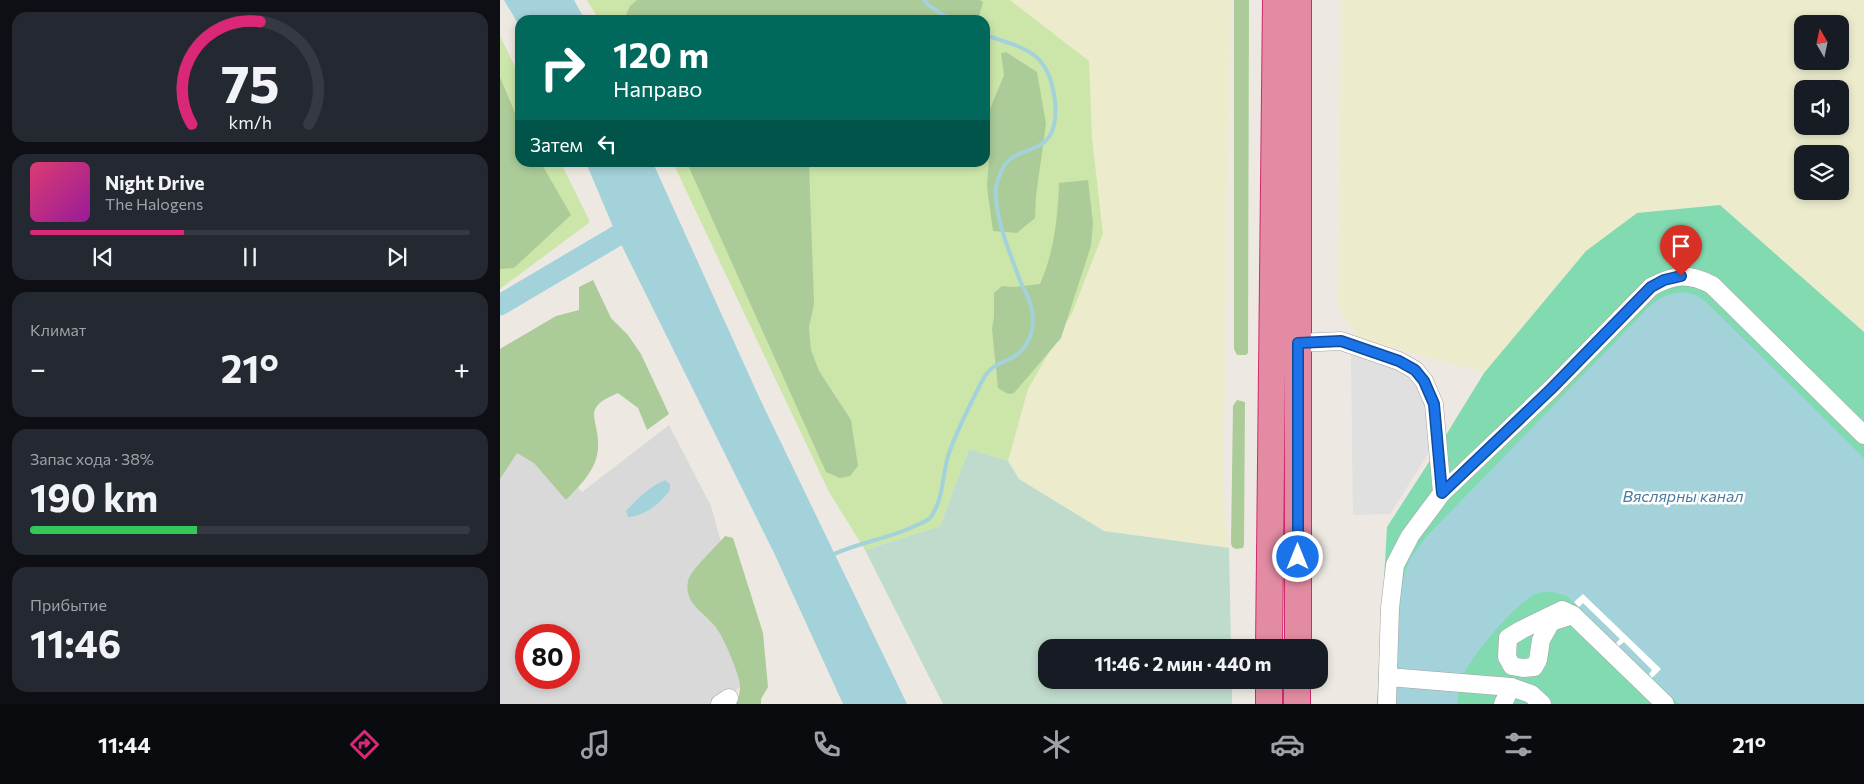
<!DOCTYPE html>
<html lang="ru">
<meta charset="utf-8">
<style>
:root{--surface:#171b24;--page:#242831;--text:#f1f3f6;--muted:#9ea1a6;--line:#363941;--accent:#db2777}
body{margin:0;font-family:Commissioner,sans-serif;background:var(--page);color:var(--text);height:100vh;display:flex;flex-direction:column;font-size:19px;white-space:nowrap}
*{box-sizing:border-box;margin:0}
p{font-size:16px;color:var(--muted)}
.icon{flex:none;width:28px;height:28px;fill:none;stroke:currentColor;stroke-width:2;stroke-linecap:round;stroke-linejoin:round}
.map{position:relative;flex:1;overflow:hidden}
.details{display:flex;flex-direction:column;gap:12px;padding:12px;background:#0d0f14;width:500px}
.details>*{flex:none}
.banner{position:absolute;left:15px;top:15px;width:475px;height:152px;border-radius:15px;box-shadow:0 2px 8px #0003;background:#00695c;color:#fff;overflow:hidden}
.needle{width:32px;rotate:351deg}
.tools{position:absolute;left:1294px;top:15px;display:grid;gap:10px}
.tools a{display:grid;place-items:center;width:55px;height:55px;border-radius:10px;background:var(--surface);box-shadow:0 2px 8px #0003;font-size:25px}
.speed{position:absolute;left:15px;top:624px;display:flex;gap:10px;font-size:25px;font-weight:700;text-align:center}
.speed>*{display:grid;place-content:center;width:65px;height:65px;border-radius:50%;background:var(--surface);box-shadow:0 2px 8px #0003;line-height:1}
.speed .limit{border:8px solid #d22;background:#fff;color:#111}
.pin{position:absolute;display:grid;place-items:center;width:42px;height:42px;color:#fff;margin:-51px -21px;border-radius:50% 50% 50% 0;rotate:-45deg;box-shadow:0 0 5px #0007}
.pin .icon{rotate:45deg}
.me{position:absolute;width:55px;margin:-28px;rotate:0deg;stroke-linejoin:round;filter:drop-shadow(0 0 4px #0008)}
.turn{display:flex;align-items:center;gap:18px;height:105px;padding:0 15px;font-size:22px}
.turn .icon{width:65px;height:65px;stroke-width:2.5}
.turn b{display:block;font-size:35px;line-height:42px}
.then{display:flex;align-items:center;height:48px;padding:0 15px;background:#0003;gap:10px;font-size:19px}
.big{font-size:38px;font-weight:700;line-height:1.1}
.details .tile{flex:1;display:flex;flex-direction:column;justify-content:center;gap:8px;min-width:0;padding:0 18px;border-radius:15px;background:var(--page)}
.details .dial{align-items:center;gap:0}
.dial svg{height:130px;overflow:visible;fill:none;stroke:var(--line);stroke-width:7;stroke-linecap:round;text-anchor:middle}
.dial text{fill:var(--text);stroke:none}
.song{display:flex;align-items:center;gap:15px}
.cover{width:60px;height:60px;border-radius:8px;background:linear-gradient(135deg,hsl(340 70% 55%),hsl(300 70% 35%))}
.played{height:5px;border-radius:2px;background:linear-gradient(90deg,var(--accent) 35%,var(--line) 35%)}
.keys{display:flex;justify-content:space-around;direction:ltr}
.heat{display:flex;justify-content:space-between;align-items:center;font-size:28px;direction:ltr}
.charge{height:8px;border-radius:4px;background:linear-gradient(90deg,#34c759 38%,var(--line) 0)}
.trip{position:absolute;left:538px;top:639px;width:290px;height:50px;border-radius:15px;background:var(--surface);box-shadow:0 2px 8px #0003;font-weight:700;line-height:50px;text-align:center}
.tab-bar{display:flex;height:80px;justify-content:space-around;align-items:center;background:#090b0e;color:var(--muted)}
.tab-bar .icon{width:35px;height:35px}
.tab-bar .selected{color:var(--accent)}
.tab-bar b{font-size:22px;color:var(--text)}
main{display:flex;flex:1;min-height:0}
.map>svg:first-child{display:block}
</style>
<main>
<section class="details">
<div class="tile dial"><svg viewBox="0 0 100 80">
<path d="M14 69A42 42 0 1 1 86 69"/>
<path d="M14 69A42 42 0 0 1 56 6" stroke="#db2777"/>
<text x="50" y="56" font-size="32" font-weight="700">75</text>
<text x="50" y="72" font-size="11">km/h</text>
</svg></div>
<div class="tile">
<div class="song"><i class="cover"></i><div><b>Night Drive</b><p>The Halogens</p></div></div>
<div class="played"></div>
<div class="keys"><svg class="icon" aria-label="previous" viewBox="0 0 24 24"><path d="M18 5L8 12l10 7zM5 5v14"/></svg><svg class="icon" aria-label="pause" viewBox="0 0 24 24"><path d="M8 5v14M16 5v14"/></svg><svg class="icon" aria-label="next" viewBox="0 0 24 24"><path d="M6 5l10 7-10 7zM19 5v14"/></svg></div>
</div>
<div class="tile"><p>Климат</p>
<div class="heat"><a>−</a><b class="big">21°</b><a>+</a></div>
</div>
<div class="tile"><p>Запас хода · 38%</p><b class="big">190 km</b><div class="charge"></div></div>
<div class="tile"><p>Прибытие</p><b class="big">11:46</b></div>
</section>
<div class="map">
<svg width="1364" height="704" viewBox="0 0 1364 704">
<rect width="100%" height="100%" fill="#ede9e2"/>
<path fill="#dad9d9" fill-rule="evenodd" d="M 0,400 L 82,492 L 169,425 L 211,506 L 258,675 L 215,704 L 0,704 ZM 26,635 L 69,635 L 69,678 L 26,678 Z"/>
<g fill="#ececcd" fill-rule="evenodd">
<polygon points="510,0 731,0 723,495 729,548 604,531 519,479 508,461 528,389 572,313 592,138 589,61"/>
<path d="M 842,0 L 1364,0 L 1364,332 L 1220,205 L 1086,251 L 984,373 L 859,338 L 838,306 L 841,19 ZM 1302,24 L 1340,24 L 1340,61 L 1302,61 ZM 1302,89 L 1340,89 L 1340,126 L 1302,126 ZM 1302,154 L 1340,154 L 1340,191 L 1302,191 Z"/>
</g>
<g fill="#cce6a9">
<polygon points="87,0 510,0 589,61 592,138 603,234 572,313 528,389 508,461 469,449 440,526 365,550 329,492 173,163 485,162 485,20 99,20"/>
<polygon points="0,36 20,77 20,162 61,163 90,222 0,289"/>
</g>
<g fill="#abcb98">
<polygon points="137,0 480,0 483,2 478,20 124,20 130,6"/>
<polygon points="734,0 749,0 748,353 746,355 737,355 734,349"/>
<polygon points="506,52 537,72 546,124 536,196 535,218 517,233 493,231 487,187 490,141 486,119 504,75 501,53"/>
<polygon points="0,77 20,125 20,162 41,163 71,215 14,268 0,269"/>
<polygon points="187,163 309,163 314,304 309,327 311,350 319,371 351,420 358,466 350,476 340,478 326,472"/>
<path d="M 588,180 L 593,223 L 591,246 L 561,338 L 514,393 L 508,394 L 498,388 L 492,329 L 494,317 L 494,293 L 502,286 L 513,287 L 540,284 C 554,252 558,218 559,183 Z"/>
<path d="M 93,280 L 111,318 L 128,335 L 141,354 L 169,414 L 147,430 L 138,408 L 118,393 C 79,409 100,418 98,449 C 96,471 80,485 66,500 L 34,463 L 17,453 L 0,479 L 0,349 L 56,316 L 79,310 L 79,287 Z"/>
<polygon points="737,400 745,402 744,545 743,548 736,549 732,547 731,543 733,406"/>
<path d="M 225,536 L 233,538 L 263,633 L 268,687 L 261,699 L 261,704 L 236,704 C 239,698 240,692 240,685 C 239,673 222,633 214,625 C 202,611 184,603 188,581 C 191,569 216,547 225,536 Z"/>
</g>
<polygon fill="#bfdbcc" points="469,449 508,461 519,479 604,531 729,548 731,647 546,648 546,680 732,680 732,704 443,704 365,550 440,526"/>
<polygon fill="#82dab1" points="1220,205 1364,332 1364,704 877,704 887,527 938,448 984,373 1086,251 1137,213"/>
<polygon fill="#e0e0e0" points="851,354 887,362 910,371 921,386 934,444 890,514 853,515"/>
<g fill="#a3d2da">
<polygon points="4,0 74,0 85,20 20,20 20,27"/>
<polygon points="86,163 153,163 259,397 407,704 343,704 275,555 117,236"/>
<path d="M 1185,292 L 1198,296 L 1208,304 L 1364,458 L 1364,704 L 1179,704 L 1068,597 C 1059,593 1049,590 1039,593 C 1019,598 972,655 964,674 C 960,683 958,694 957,704 L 894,704 C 895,694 901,686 900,674 C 900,668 896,662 896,656 C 894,634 900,581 909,561 C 914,552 921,544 927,536 L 1151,305 C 1162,296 1170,293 1185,292 Z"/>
<path d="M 165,480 L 170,484 L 170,490 C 161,503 143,517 128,517 L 126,511 C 138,498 149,487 165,480 Z"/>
</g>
<polygon fill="#fff" points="1083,594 1161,669 1152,678 1149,674 1152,670 1124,642 1119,646 1116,643 1120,639 1083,603 1079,607 1074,602"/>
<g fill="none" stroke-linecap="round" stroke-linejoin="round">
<g stroke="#a3d2da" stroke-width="4">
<polyline points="424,0 428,5 451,20"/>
<path d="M 332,555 C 359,542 389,539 417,525 C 421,523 427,521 430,518 C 444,500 442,474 449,453 C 458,428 470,405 482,381 C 493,360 506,365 520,352 C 531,342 535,325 532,311 C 531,301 525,291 521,283 C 511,256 494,217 496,188 C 496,184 499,178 500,174 C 510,147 534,156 549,137 C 556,127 556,112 555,101 C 549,51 526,49 485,35"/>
</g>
<polyline stroke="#a3d2da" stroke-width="21" points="0,305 142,221"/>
<defs>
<g id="minor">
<polyline points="798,343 841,341 899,361 915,370 924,381 934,404 942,493 910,536 895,565 890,608 887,704"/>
<path d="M 942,493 L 1051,389 L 1151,287 C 1175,274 1188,273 1212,285 L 1364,435"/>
<polyline points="1073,615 1051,622 1041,640 1038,660 1034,667 1023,668 1012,666 1007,657 1008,638 1021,630 1062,610 1073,615 1165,704"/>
<polyline points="888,677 1011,687 1031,694 1042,704"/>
<polyline points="220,704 229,698"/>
<polyline points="1003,704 1011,687"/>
</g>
<g id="highway">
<polyline points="769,648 776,0"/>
<polyline points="798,648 798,0"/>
<polyline points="769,704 769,680"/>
<polyline points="797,704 797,680"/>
</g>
</defs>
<use href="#minor" stroke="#a3a3a3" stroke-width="19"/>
<use href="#highway" stroke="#d1296f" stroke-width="28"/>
<use href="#minor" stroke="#fff" stroke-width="18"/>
<use href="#highway" stroke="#e38ba2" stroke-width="26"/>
</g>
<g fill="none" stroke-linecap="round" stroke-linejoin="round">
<defs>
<polyline id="route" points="798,557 798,343 841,341 899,361 915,370 924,381 934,404 942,493 1051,389 1151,287 1164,280 1181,276"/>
</defs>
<use href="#route" stroke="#114b97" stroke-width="12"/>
<use href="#route" stroke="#1a73e8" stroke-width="9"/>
</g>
<g text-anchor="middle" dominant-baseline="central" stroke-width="5" stroke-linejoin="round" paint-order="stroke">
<g font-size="16" font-style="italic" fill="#497ba0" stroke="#fff">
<text x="1183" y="495">Вяслярны канал</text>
</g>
</g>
</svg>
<div class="tools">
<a><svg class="needle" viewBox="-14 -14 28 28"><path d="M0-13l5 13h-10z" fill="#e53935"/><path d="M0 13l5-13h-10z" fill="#9ea1a6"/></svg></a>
<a><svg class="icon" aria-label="sound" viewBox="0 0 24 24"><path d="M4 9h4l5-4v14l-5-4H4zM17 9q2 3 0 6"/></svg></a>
<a><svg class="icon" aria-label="layers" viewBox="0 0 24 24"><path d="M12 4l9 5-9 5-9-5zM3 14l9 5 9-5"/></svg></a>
</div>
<div class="speed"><div class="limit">80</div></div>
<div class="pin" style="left:1181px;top:276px;background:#d93025"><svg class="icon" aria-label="arrive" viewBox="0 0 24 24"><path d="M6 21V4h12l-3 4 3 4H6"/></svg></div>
<svg class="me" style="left:798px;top:557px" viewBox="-20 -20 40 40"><circle r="17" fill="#1a73e8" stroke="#fff" stroke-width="3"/><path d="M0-11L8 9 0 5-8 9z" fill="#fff"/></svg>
<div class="trip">11:46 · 2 мин · 440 m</div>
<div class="banner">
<div class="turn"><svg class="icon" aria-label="right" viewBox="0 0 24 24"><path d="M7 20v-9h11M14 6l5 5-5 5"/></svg><div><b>120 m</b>Направо</div></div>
<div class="then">Затем<svg class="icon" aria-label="left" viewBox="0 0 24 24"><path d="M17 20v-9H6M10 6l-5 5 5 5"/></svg></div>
</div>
</div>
</main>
<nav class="tab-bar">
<b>11:44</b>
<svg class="icon selected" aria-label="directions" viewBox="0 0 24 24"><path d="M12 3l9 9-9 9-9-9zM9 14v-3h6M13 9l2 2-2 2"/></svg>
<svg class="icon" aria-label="music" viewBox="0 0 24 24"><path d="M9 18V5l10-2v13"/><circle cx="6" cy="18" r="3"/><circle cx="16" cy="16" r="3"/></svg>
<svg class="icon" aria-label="phone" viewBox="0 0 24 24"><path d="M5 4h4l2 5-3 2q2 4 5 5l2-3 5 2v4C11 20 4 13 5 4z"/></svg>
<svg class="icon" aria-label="climate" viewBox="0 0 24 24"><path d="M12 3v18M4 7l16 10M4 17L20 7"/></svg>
<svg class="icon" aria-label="car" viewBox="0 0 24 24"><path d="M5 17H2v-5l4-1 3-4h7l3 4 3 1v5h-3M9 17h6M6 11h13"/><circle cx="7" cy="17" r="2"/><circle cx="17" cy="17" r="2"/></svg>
<svg class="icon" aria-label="filters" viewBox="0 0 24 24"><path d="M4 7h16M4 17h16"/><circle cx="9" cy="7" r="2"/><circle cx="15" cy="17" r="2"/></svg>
<b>21°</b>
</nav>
